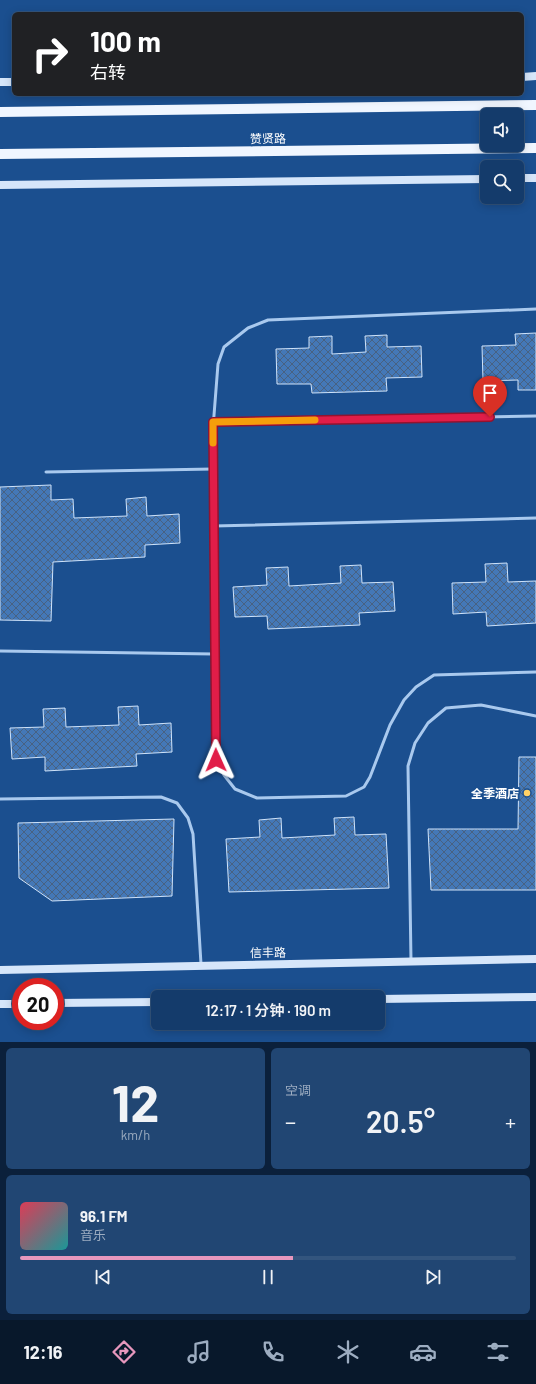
<!DOCTYPE html>
<html lang="zh">
<meta charset="utf-8">
<style>
:root{--surface:#143b6b;--page:#214673;--text:#f1f3f6;--muted:#9dadc1;--line:#33557e;--accent:#e797bd}
body{margin:0;font-family:Barlow,"Noto Sans SC",sans-serif;background:var(--page);color:var(--text);height:100vh;display:flex;flex-direction:column;font-size:15px;white-space:nowrap}
*{box-sizing:border-box;margin:0}
p{font-size:13px;color:var(--muted)}
.icon{flex:none;width:22px;height:22px;fill:none;stroke:currentColor;stroke-width:2;stroke-linecap:round;stroke-linejoin:round}
.map{position:relative;height:1042px;overflow:hidden}
.details{display:flex;flex-direction:column;gap:6px;padding:6px;background:#0b203b;flex:1}
.details>*{flex:none}
.top-card{position:absolute;left:12px;top:12px;width:512px;height:84px;border-radius:6px;box-shadow:0 2px 10px #0003,0 0 0 1px var(--line);background:#202124;color:#fff;overflow:hidden}
.buttons{position:absolute;left:480px;top:108px;display:grid;gap:8px}
.buttons a{display:grid;place-items:center;width:44px;height:44px;border-radius:6px;background:var(--surface);box-shadow:0 2px 10px #0003,0 0 0 1px var(--line);font-size:20px}
.speed{position:absolute;left:12px;top:978px;display:flex;gap:8px;font-size:20px;font-weight:700;text-align:center}
.speed>*{display:grid;place-content:center;width:52px;height:52px;border-radius:50%;background:var(--surface);box-shadow:0 2px 10px #0003,0 0 0 1px var(--line);line-height:1}
.speed .limit{border:6px solid #d22;background:#fff;color:#111}
.pin{position:absolute;display:grid;place-items:center;width:34px;height:34px;color:#fff;margin:-41px -17px;border-radius:50% 50% 50% 0;rotate:-45deg;box-shadow:0 0 4px #0007}
.pin .icon{rotate:45deg}
.me{position:absolute;width:44px;margin:-22px;rotate:359deg;stroke-linejoin:round;filter:drop-shadow(0 0 3px #0008)}
.turn{display:flex;align-items:center;gap:14px;height:84px;padding:0 12px;font-size:18px}
.turn .icon{width:52px;height:52px;stroke-width:2.5}
.turn b{display:block;font-size:28px;line-height:34px}
.big{font-size:30px;font-weight:600;line-height:1.1}
.details .widget{flex:1;display:flex;flex-direction:column;justify-content:center;gap:6px;min-width:0;padding:0 14px;border-radius:6px;background:var(--page)}
.details .dial{align-items:center;gap:0}
.dial b{font-size:52px;line-height:1}
.song{display:flex;align-items:center;gap:12px}
.cover{width:48px;height:48px;border-radius:6px;background:linear-gradient(135deg,hsl(350 70% 55%),hsl(180 70% 35%))}
.played{height:4px;border-radius:2px;background:linear-gradient(90deg,var(--accent) 55%,var(--line) 55%)}
.keys{display:flex;justify-content:space-around;direction:ltr}
.heat{display:flex;justify-content:space-between;align-items:center;font-size:22px;direction:ltr}
.details .tiles{flex:1;display:grid;gap:6px;grid-template-columns:1fr 1fr}
.widget:last-child{grid-column:span 2}
.trip{position:absolute;left:151px;top:990px;width:234px;height:40px;border-radius:6px;background:var(--surface);box-shadow:0 2px 10px #0003,0 0 0 1px var(--line);font-weight:600;line-height:40px;text-align:center}
.menu{display:flex;height:64px;justify-content:space-around;align-items:center;background:#08182b;color:var(--muted)}
.menu .icon{width:28px;height:28px}
.menu .current{color:var(--accent)}
.menu b{font-size:18px;color:var(--text)}
.map>svg:first-child{display:block}
</style>
<div class="map">
<svg width="536" height="1042" viewBox="0 0 536 1042">
<defs>
<pattern id="building-cross-hatch" width="8" height="8" patternUnits="userSpaceOnUse"><rect width="8" height="8" fill="#4478b7"/><path d="M0 0l8 8M0 8l8-8" fill="none" stroke="#486282"/></pattern>
</defs>
<rect width="100%" height="100%" fill="#1b4f8f"/>
<g fill="url(#building-cross-hatch)" stroke="#cfe3fa">
<polygon points="536,333 536,390 518,390 518,380 483,381 482,346 516,345 515,334"/>
<polygon points="387,335 387,347 421,346 422,377 386,378 387,391 312,393 311,384 277,384 276,349 309,348 309,337 332,336 332,354 366,352 365,336"/>
<polygon points="51,485 51,500 73,499 74,518 127,516 126,499 146,497 147,516 179,514 180,543 145,545 145,557 53,562 51,621 0,620 0,487"/>
<polygon points="507,563 508,582 536,581 536,623 487,626 486,612 453,614 452,583 486,582 485,564"/>
<polygon points="361,565 362,583 393,582 395,611 359,613 360,625 268,629 267,616 235,617 233,587 267,585 266,568 288,567 289,586 341,583 340,566"/>
<polygon points="138,706 139,725 171,723 172,752 136,754 137,766 45,771 45,757 12,759 10,728 44,727 43,709 65,708 66,727 119,725 118,707"/>
<polygon points="519,757 536,757 536,890 431,890 428,829 518,829"/>
<polygon points="354,817 355,835 386,834 389,888 229,892 226,839 260,837 259,820 281,818 282,838 335,835 334,818"/>
<polygon points="174,819 172,896 52,901 19,878 18,823"/>
</g>
<g fill="none" stroke-linecap="round" stroke-linejoin="round">
<g stroke="#a9c9ee" stroke-width="3">
<polyline points="536,309 268,320 248,328 224,347 218,364 213,428 216,760 224,775 235,789 257,798 346,796 364,787 370,777 390,725 404,700 416,687 434,675 536,672"/>
<polyline points="213,422 536,416"/>
<polyline points="46,472 213,469"/>
<polyline points="214,526 536,518"/>
<polyline points="0,651 214,654"/>
<polyline points="0,799 161,797 177,803 188,818 193,834 201,964"/>
<polyline points="411,961 408,766 415,743 428,723 446,708 481,705 536,716"/>
</g>
<g stroke="#d6e6fa" stroke-width="8">
<polyline points="522,77 536,76"/>
<polyline points="0,82 14,82"/>
<polyline points="517,178 536,178"/>
<polyline points="0,185 487,179"/>
<polyline points="0,970 536,959"/>
<polyline points="378,999 536,997"/>
<polyline points="55,1003 158,1002"/>
<polyline points="0,1004 21,1004"/>
</g>
<g stroke="#f0f6ff" stroke-width="10">
<polyline points="0,112 536,105"/>
<polyline points="0,154 536,148"/>
</g>
</g>
<g fill="none" stroke-linecap="round" stroke-linejoin="round">
<defs>
<polyline id="route" points="216,760 213,422 490,417"/>
</defs>
<use href="#route" stroke="#92132f" stroke-width="10"/>
<use href="#route" stroke="#e11d48" stroke-width="7"/>
<polyline stroke="#f59e0b" stroke-width="7" points="213,443 213,422 315,420"/>
</g>
<circle fill="#ffd166" stroke="#1b4f8f" stroke-width="1.5" cx="527" cy="793" r="4"/>
<g text-anchor="middle" dominant-baseline="central" stroke-width="4" stroke-linejoin="round" paint-order="stroke">
<g font-size="12" fill="#fff" stroke="#1b4f8f">
<text transform="translate(268 138) rotate(-1)">赞贤路</text>
<text transform="translate(268 952) rotate(-1)">信丰路</text>
</g>
<g font-size="12" font-weight="bold" fill="#fff" stroke="#1b4f8f" text-anchor="end">
<text x="519" y="793">全季酒店</text>
</g>
</g>
</svg>
<div class="buttons">
<a><svg class="icon" aria-label="sound" viewBox="0 0 24 24"><path d="M4 9h4l5-4v14l-5-4H4zM17 9q2 3 0 6"/></svg></a>
<a><svg class="icon" aria-label="search" viewBox="0 0 24 24"><circle cx="10" cy="10" r="6"/><path d="M15 15l6 6"/></svg></a>
</div>
<div class="speed"><div class="limit">20</div></div>
<div class="pin" style="left:490px;top:417px;background:#d93025"><svg class="icon" aria-label="arrive" viewBox="0 0 24 24"><path d="M6 21V4h12l-3 4 3 4H6"/></svg></div>
<svg class="me" style="left:216px;top:760px" viewBox="-20 -20 40 40"><path d="M0-17L14 15 0 8-14 15z" fill="#e11d48" stroke="#fff" stroke-width="4"/></svg>
<div class="trip">12:17 · 1 分钟 · 190 m</div>
<div class="top-card">
<div class="turn"><svg class="icon" aria-label="right" viewBox="0 0 24 24"><path d="M7 20v-9h11M14 6l5 5-5 5"/></svg><div><b>100 m</b>右转</div></div>
</div>
</div>
<section class="details">
<div class="tiles">
<div class="widget dial"><b>12</b><p>km/h</p></div>
<div class="widget"><p>空调</p>
<div class="heat"><a>−</a><b class="big">20.5°</b><a>+</a></div>
</div>
<div class="widget">
<div class="song"><i class="cover"></i><div><b>96.1 FM</b><p>音乐</p></div></div>
<div class="played"></div>
<div class="keys"><svg class="icon" aria-label="previous" viewBox="0 0 24 24"><path d="M18 5L8 12l10 7zM5 5v14"/></svg><svg class="icon" aria-label="pause" viewBox="0 0 24 24"><path d="M8 5v14M16 5v14"/></svg><svg class="icon" aria-label="next" viewBox="0 0 24 24"><path d="M6 5l10 7-10 7zM19 5v14"/></svg></div>
</div>
</div>
</section>
<nav class="menu">
<b>12:16</b>
<svg class="icon current" aria-label="directions" viewBox="0 0 24 24"><path d="M12 3l9 9-9 9-9-9zM9 14v-3h6M13 9l2 2-2 2"/></svg>
<svg class="icon" aria-label="music" viewBox="0 0 24 24"><path d="M9 18V5l10-2v13"/><circle cx="6" cy="18" r="3"/><circle cx="16" cy="16" r="3"/></svg>
<svg class="icon" aria-label="phone" viewBox="0 0 24 24"><path d="M5 4h4l2 5-3 2q2 4 5 5l2-3 5 2v4C11 20 4 13 5 4z"/></svg>
<svg class="icon" aria-label="climate" viewBox="0 0 24 24"><path d="M12 3v18M4 7l16 10M4 17L20 7"/></svg>
<svg class="icon" aria-label="car" viewBox="0 0 24 24"><path d="M5 17H2v-5l4-1 3-4h7l3 4 3 1v5h-3M9 17h6M6 11h13"/><circle cx="7" cy="17" r="2"/><circle cx="17" cy="17" r="2"/></svg>
<svg class="icon" aria-label="filters" viewBox="0 0 24 24"><path d="M4 7h16M4 17h16"/><circle cx="9" cy="7" r="2"/><circle cx="15" cy="17" r="2"/></svg>
</nav>
